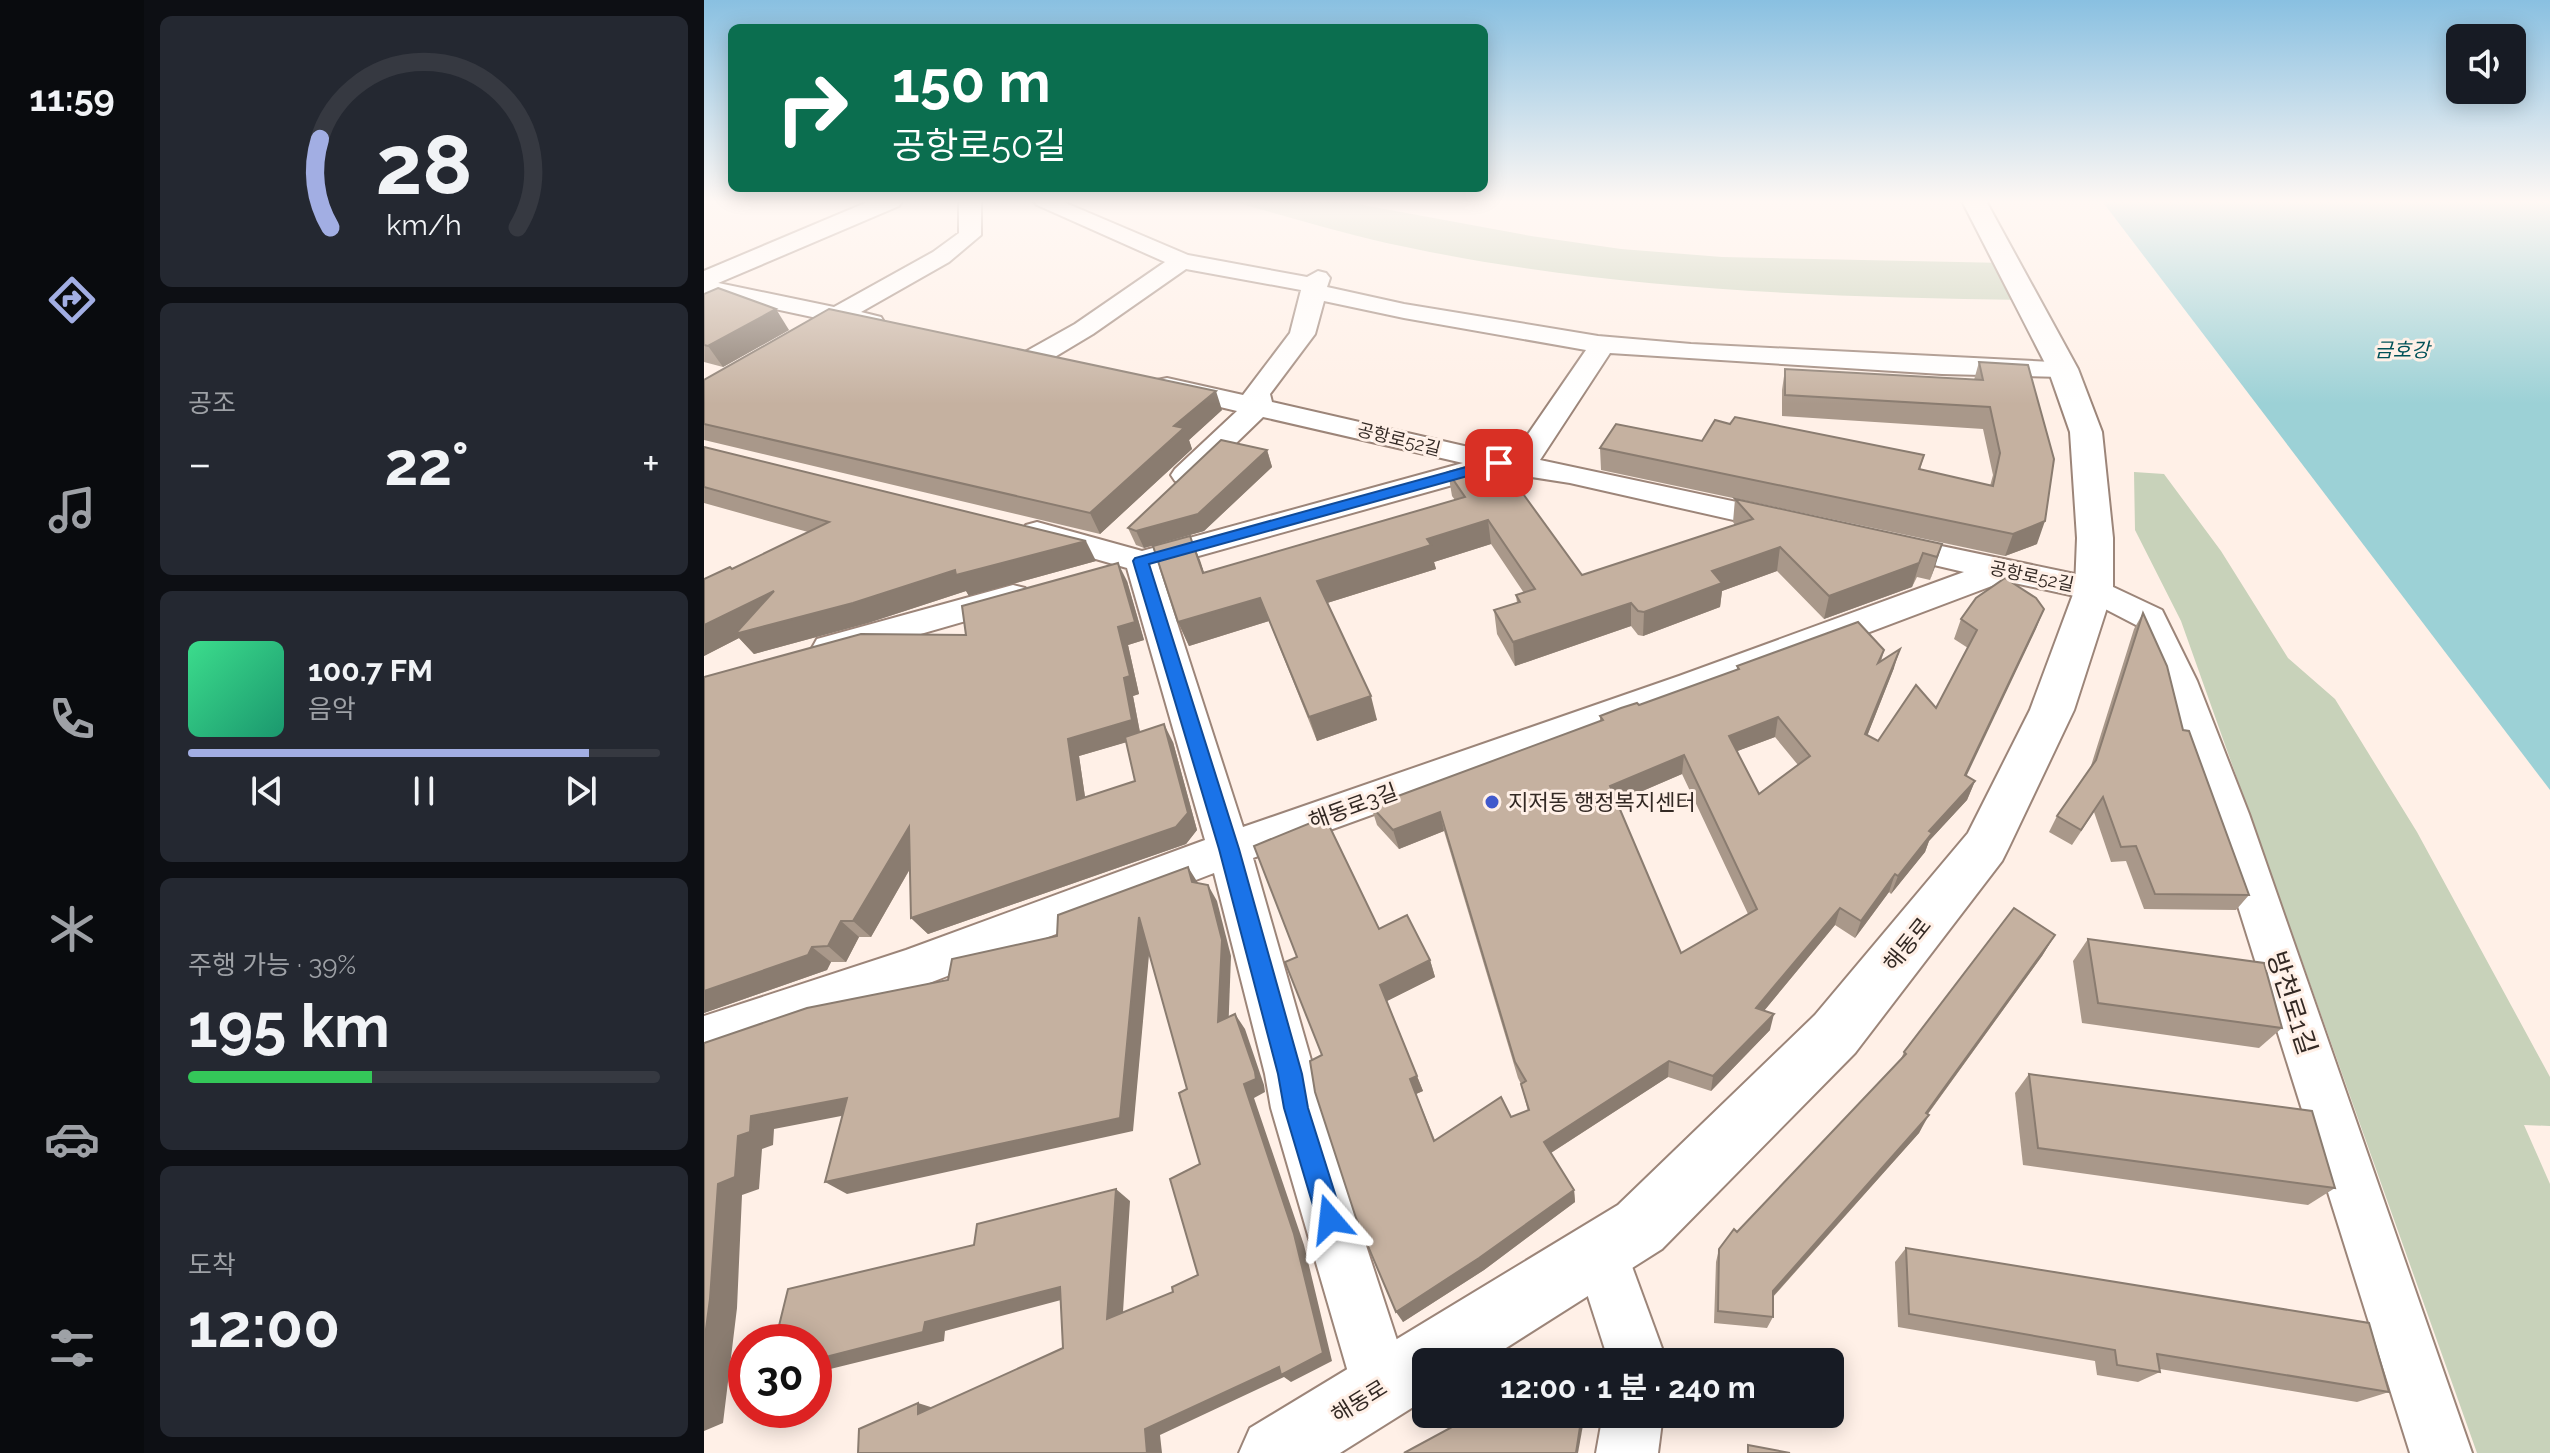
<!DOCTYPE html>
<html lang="ko">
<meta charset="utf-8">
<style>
:root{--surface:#171b24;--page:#242831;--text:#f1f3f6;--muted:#9ea1a6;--line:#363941;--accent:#a2aee3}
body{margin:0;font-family:Raleway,"Noto Sans KR",sans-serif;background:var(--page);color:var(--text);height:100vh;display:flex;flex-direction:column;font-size:30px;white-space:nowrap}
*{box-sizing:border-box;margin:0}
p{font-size:26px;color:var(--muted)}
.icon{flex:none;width:44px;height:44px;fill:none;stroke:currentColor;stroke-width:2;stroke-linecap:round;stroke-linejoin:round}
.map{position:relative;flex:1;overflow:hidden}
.side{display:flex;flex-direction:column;gap:16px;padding:16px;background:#0d0f14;width:560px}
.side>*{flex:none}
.top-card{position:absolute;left:24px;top:24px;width:760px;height:168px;border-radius:12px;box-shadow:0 4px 20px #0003;background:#0b6e4f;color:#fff;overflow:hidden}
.buttons{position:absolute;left:1742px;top:24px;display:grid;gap:16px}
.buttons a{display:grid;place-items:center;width:80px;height:80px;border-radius:12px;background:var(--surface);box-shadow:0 4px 20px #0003;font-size:40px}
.speed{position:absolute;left:24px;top:1324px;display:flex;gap:16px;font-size:40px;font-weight:700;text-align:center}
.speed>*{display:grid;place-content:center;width:104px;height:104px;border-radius:50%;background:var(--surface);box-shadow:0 4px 20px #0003;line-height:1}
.speed .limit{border:12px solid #d22;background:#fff;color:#111}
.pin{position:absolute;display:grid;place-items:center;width:68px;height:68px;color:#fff;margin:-34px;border-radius:16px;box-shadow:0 4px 12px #0006}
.me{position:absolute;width:88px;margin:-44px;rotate:343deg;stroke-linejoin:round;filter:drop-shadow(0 0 6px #0008)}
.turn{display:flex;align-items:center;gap:28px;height:168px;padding:0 32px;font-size:36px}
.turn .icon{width:104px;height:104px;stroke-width:2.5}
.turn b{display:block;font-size:56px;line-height:68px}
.big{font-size:60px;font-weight:700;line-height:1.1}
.side .tile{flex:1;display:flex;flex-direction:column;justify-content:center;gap:12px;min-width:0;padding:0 28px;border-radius:12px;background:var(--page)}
.side .dial{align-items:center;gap:0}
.dial svg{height:208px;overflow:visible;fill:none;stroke:var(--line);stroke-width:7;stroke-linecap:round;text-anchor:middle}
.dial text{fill:var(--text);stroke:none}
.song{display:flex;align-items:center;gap:24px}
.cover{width:96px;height:96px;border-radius:12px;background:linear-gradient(135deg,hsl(150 70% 55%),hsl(160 70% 35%))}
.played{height:8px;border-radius:4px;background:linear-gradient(90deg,var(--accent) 85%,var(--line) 85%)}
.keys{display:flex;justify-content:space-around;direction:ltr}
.heat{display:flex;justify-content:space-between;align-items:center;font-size:44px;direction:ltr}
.charge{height:12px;border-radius:6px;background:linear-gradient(90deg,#34c759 39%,var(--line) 0)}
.trip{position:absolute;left:708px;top:1348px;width:432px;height:80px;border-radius:12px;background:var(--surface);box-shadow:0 4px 20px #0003;font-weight:700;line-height:80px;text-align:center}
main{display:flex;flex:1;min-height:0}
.tabs{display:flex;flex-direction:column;width:144px;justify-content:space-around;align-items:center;background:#090b0e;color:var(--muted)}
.tabs .icon{width:56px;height:56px}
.tabs .selected{color:var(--accent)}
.tabs b{font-size:36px;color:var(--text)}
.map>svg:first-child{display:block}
</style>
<main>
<nav class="tabs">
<b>11:59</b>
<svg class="icon selected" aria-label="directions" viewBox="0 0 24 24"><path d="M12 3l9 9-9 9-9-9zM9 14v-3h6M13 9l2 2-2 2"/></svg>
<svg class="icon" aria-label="music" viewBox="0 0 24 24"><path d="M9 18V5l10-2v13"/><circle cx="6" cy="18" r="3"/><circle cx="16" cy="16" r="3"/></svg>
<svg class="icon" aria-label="phone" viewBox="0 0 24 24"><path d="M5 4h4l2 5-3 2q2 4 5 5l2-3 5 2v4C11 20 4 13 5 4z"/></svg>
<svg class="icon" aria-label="climate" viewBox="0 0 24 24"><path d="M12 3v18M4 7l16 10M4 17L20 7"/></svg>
<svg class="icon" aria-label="car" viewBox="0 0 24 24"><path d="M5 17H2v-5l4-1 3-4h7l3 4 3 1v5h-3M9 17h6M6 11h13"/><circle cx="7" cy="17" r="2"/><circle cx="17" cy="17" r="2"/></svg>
<svg class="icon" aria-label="filters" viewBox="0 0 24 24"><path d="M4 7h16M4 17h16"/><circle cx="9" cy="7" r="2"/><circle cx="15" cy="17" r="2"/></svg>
</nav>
<section class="side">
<div class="tile dial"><svg viewBox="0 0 100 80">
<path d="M14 69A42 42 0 1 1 86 69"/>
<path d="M14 69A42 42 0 0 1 10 35" stroke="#a2aee3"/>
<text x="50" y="56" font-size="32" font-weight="700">28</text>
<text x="50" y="72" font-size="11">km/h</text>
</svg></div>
<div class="tile"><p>공조</p>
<div class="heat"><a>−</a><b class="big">22°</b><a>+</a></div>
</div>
<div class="tile">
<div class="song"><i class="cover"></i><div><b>100.7 FM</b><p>음악</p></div></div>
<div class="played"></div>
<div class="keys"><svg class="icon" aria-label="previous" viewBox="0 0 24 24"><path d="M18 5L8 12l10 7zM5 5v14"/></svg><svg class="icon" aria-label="pause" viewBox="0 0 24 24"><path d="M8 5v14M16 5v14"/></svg><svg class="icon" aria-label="next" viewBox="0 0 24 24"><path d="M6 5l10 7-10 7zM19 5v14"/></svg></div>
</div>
<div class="tile"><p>주행 가능 · 39%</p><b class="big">195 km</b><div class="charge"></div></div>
<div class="tile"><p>도착</p><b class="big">12:00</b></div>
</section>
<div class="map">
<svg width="1846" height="1453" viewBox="0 0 1846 1453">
<rect width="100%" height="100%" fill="#fff0e7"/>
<g fill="#c8d2ba">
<path d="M 527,201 L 637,201 L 827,236 L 917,249 L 1018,257 L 1302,263 L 1322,300 C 1115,297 905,290 702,247 C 643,235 585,217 527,201 Z"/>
<polygon points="1430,472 1460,474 1517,551 1584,658 1631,699 1713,832 1846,1077 1846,1126 1820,1125 1846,1184 1846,1453 1773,1453 1477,621 1431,530"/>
</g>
<polygon fill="#9cd1d6" points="1398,201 1846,201 1846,790"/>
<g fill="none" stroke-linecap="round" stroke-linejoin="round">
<defs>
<g id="minor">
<path d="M 255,201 L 277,201 L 277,235 L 245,262 L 157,312 L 177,317 L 180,322 L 177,327 C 164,330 154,325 142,324 C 132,323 125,329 114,326 L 111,321 L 113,318 L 0,294 L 0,280 L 130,307 L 229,252 L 255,233 Z"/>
<path d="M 329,201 L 357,201 L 484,255 L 603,277 L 614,271 L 622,273 L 626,278 L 623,287 L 700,304 L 894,336 L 987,344 L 1368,363 L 1372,369 L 1368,375 L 1359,377 L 1238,374 L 906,353 L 836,460 L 1089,514 L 1094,521 L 1089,528 L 1078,531 L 866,483 L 795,472 L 455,567 L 539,827 L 975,676 L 1260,572 L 1174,552 L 1169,545 L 1174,538 L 1185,535 L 1390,578 L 1458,610 L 1493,681 L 1545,814 L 1768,1453 L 1706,1453 L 1505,814 L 1457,681 L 1432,625 L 1380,598 L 1301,581 L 1001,694 L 549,858 L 611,1074 L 617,1108 L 708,1386 L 699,1407 L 678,1416 L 657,1407 L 648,1386 L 567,1108 L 561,1074 L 510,873 L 202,992 L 0,1062 L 0,1016 L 202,950 L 501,840 L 423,568 L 322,539 L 317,532 L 322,525 L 333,522 L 438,551 L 759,463 L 559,417 L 493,481 L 482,484 L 471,481 L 467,475 L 471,469 L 533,411 L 453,392 L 450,386 L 453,380 L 463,378 L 539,395 L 586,333 L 597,290 L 482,269 L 389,334 L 339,364 L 321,364 L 317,358 L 321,352 L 371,324 L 461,262 L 333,205 ZM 620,301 L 700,318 L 882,350 L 809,456 L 795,454 L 568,402 L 566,394 L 611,334 Z"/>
<polygon points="309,585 321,588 326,596 321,604 126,660 113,657 108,648 113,639"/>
<polygon points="896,1223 915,1231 963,1362 905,1362 869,1250 877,1231"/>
<polygon points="899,1414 959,1414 954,1453 892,1453"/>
</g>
<polygon id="tertiary" points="1258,201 1282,201 1374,369 1398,432 1409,538 1409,589 1370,710 1305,847 1298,861 1151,1053 958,1249 780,1362 722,1362 722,1399 636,1453 535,1453 546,1428 914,1205 1111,1015 1264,833 1326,710 1371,589 1373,538 1366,432 1344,369"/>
<polygon id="secondary" points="166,201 198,201 195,206 0,289 0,271"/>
</defs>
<use href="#minor" stroke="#9c8579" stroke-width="4"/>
<use href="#tertiary" stroke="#9c8579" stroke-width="4"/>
<use href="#secondary" stroke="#9c8579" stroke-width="4"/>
<use href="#minor" fill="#fff" fill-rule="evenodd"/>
<use href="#tertiary" fill="#fff" fill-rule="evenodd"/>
<use href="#secondary" fill="#fff" fill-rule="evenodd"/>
</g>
<g fill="#a9988a" fill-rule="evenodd">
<polygon points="0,294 85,330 19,367 0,362"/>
<polygon points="1275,362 1333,544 1301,556 897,470 896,448 998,441 1026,424 1220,455 1216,470 1286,486 1289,475 1279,429 1078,416 1078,390 1081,369 1270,380"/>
<polygon points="0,380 518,410 485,440 488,449 396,534 0,440"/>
<polygon points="0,447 392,561 265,596 262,591 164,623 50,654 35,638 0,656 0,579 28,569 104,532 0,503"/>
<polygon points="563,450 568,467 500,531 440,548 432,545 424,528"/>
<polygon points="744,472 878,575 1031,525 1029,522 1031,499 1238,544 1226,580 1213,577 1208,587 1120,619 1073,571 1018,591 1016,607 939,636 934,635 927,626 811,666 793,634 790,610 813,603 812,595 820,593 787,544 730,562 732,569 623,603 673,720 613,741 565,621 485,646 474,622 486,536 500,573 751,500 748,496"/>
<path d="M 423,581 L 440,640 L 424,645 L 435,694 L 429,696 L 436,732 L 469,742 L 493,830 L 482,844 L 224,934 L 207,918 L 206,869 L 167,937 L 155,937 L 142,962 L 127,962 L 123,970 L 0,1013 L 0,677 L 262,635 ZM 422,742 L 431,781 L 381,797 L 375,756 Z"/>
<path d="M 1340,609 L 1262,775 L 1271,781 L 1263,800 L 1225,841 L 1221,852 L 1187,894 L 1185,892 L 1151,938 L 1131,925 L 1060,1011 L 1066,1030 L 1007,1091 L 964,1077 L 847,1153 L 870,1190 L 871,1202 L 780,1270 L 699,1322 L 618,1055 L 675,929 L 726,960 L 731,977 L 683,1001 L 719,1091 L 712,1094 L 731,1140 L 807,1117 L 824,1111 L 817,1084 L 814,1078 L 740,831 L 695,849 L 673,825 L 667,806 L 896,721 L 896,716 L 935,705 L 1033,670 L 1033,666 L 1180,650 L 1177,662 L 1190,668 L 1163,736 L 1174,741 L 1232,708 L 1264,648 L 1250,639 L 1257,619 ZM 1071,737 L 1094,765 L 1055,794 L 1033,751 ZM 978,774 L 1044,914 L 977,953 L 913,802 Z"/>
<polygon points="1439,613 1479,730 1545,895 1532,910 1440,909 1422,861 1407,862 1390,812 1368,845 1345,832 1353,816 1386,769 1430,629"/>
<polygon points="1351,935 1338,956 1224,1114 1215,1133 1069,1297 1069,1317 1063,1328 1010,1323 1012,1262 1015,1249 1033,1232 1196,1061 1200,1052"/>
<polygon points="1384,939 1578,1028 1555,1048 1378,1023 1369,961"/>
<polygon points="1325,1074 1631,1188 1604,1205 1319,1165 1311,1093"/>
<polygon points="1202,1248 1685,1392 1653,1402 1456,1369 1456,1372 1434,1382 1393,1375 1391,1361 1194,1327 1191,1262"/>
</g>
<g fill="#8a7c70">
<polygon points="72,309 85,330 19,367 4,346"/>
<polygon points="512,391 518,410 485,440 488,449 396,534 386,513 470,426"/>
<polygon points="563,450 568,467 500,531 440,548 432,531"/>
<polygon points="784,520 787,544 730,562 732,569 620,604 613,581 723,539"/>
<polygon points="1341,521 1333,544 1301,556 1309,534"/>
<polygon points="486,536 496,560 508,597 499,573"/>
<polygon points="382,541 392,561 265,596 262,591 164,623 50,654 35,638 0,656 0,625 70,591 251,570"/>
<polygon points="1238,544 1231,567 1226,580 1233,557"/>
<polygon points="1076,547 1073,571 1018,591 1016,607 939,636 940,612 1008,571"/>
<polygon points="1219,553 1208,587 1120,619 1125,596"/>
<polygon points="414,563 423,581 440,640 424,645 435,694 429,696 437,738 375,756 384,817 373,800 364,739 420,678 414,627"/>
<polygon points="556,598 565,621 485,646 474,622"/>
<polygon points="927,603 927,626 811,666 809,642"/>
<polygon points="1340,609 1332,629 1254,794 1261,775"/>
<polygon points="1196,649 1190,668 1156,754 1161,734"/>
<polygon points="667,696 673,720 613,741 605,717"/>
<polygon points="1074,717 1071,737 1023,755 1025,736"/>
<polygon points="460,724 469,742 493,830 482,844 224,934 207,918 472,827"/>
<polygon points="980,755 978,774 906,805 906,786"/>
<polygon points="1271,781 1263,800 1225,841 1221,852 1187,894 1194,876 1225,831"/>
<polygon points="736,812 740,831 695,849 689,830"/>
<polygon points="205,827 220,844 167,937 149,921"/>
<polygon points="484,867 494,883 488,882"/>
<polygon points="1191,874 1185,892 1151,938 1157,921"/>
<polygon points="504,885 513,901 527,956 524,1037 514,1022"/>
<polygon points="1136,908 1131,925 1049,1024 1052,1008"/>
<polygon points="435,917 447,933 429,1131 143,1194 121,1182"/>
<polygon points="137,921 155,937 142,962 124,946"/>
<polygon points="1351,935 1338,956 1212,1130 1222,1113"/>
<polygon points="108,947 127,962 123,970 0,1013 0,991"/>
<polygon points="726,960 731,977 683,1001 676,985"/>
<polygon points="531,1014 541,1029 560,1085 561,1092 550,1098 600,1245 628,1361 587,1382 580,1377 456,1435 458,1453 443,1453 441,1429 575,1367"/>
<polygon points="1070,1014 1066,1030 1007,1091 1009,1076"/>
<polygon points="965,1061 964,1077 842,1156 840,1142"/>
<polygon points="713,1076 719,1091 712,1094 706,1079"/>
<polygon points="143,1098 163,1111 70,1129 69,1145 58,1149 55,1189 38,1195 33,1308 19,1423 0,1431 0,1344 14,1184 34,1136 47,1116"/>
<polygon points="1225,1115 1215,1133 1063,1303 1069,1291"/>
<polygon points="412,1189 426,1201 418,1328 403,1319"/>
<polygon points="870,1190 871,1202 780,1270 699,1322 692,1312"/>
<polygon points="356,1287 372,1296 241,1331 240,1341 110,1373 110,1360 221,1322"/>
<polygon points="214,1403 236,1410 214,1414"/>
<polygon points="878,1414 881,1414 874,1453 872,1453"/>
</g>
<g fill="#c5b1a0" stroke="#8a7c70" stroke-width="2" fill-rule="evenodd">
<polygon points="14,288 72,309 4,346 0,345 0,294"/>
<polygon points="125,309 512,391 470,426 480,428 386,513 0,424 0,380"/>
<polygon points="1275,362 1324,365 1350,459 1341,521 1309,534 896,448 912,424 998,441 1011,420 1026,424 1031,417 1220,455 1215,469 1289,486 1296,453 1286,407 1081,395 1081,369 1279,380"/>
<polygon points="517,440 563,450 494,514 432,531 424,528"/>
<polygon points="0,447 382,541 252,575 251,570 149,603 31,634 70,591 0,625 0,579 26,567 28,569 125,522 0,487"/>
<polygon points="793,458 878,575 1049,519 1031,499 1238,544 1233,557 1219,553 1215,563 1125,596 1076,547 1008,571 1018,583 940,612 934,611 927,603 809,642 790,610 816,602 812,595 831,589 784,520 723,539 727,545 613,581 667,696 605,717 556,598 474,622 449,546 486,536 499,573 761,497 744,472"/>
<polygon points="414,563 431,622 414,627 426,676 420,678 428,720 364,739 373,800 431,781 421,737 460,724 484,813 472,827 207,918 205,827 149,921 137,921 124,946 108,947 104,955 0,991 0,677 157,634 262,635 258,606"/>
<path d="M 1301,578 L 1332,598 L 1340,609 L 1261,775 L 1271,781 L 1225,831 L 1228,833 L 1194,876 L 1191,874 L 1157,921 L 1136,908 L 1052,1008 L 1070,1014 L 1009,1076 L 965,1061 L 840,1142 L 870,1190 L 775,1258 L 692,1312 L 652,1218 L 611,1092 L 606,1061 L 618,1055 L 581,962 L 593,957 L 550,846 L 621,817 L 675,929 L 703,915 L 726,960 L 676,985 L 713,1076 L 706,1079 L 730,1141 L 797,1097 L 807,1117 L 825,1110 L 817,1084 L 822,1081 L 811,1062 L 736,812 L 689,830 L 667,806 L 899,720 L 896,716 L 917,708 L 933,703 L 935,705 L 1035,669 L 1033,666 L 1154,622 L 1180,650 L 1174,663 L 1196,649 L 1161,734 L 1174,741 L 1212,685 L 1232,708 L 1273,630 L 1257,619 L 1272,598 ZM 1074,717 L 1106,756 L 1055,794 L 1025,736 ZM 980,755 L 1053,909 L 977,953 L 906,786 Z"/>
<polygon points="1439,613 1463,666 1479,730 1485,731 1545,895 1451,894 1432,846 1417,847 1399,797 1377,830 1353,816 1392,760"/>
<polygon points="484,867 488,882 504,885 518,940 514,1022 531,1014 551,1072 552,1079 540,1084 590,1234 619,1353 577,1375 575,1367 441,1429 443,1453 154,1453 155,1429 214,1403 214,1414 359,1348 356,1287 221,1322 219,1332 110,1360 110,1342 71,1342 84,1289 270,1245 273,1224 412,1189 403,1319 469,1292 468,1287 494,1275 466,1179 496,1164 475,1093 483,1089 435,917 416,1118 121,1182 143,1098 47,1116 46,1132 34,1136 31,1177 14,1184 6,1299 0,1344 0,1043 103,1008 244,980 248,959 353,936 354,915"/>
<polygon points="1310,908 1351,935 1222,1113 1225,1115 1069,1291 1069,1317 1014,1311 1015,1249 1030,1229 1033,1232 1202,1054 1200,1052"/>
<polygon points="1384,939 1560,963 1578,1028 1394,1003"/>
<polygon points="1325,1074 1608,1111 1631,1188 1334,1148"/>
<polygon points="1202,1248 1665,1323 1685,1392 1453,1354 1456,1372 1413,1365 1411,1350 1205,1314"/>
<polygon points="772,1414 878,1414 872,1453 700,1453"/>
<polygon points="1044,1445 1086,1453 1044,1453"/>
</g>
<linearGradient id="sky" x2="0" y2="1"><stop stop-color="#89c0e1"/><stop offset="0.5" stop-color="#fff8f4"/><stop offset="1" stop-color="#fff8f4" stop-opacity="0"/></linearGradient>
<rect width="1846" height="404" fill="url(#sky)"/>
<polygon fill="#1a73e8" stroke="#114b97" stroke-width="2" points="795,458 800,460 800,466 445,564 535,849 598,1074 604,1108 639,1219 636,1228 626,1232 617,1228 613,1219 580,1108 574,1074 515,849 429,561 431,558"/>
<circle fill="#4159cc" stroke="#fff0e7" stroke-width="3" cx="788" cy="802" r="8"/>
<g text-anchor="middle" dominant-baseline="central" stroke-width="6" stroke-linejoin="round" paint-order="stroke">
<g font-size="18" fill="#332924" stroke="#fff0e7">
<text transform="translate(695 439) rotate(14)">공항로52길</text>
<text transform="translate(1328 576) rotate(12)">공항로52길</text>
</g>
<g font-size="20" font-style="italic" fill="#005158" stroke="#fff0e7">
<text x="1698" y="350">금호강</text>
</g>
<g font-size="22" fill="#332924" stroke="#fff0e7" text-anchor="start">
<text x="804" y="802">지저동 행정복지센터</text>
</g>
<g font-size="22" fill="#332924" stroke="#fff0e7">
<text transform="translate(649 806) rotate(-20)">해동로3길</text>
<text transform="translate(1203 944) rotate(-51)">해동로</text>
<text transform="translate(655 1401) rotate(-32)">해동로</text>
</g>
<g font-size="26" fill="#332924" stroke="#fff0e7">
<text transform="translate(1588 1003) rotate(72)">방천로1길</text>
</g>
</g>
</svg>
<div class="buttons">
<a><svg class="icon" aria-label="sound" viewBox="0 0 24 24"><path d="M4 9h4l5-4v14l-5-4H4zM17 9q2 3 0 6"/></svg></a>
</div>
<div class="speed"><div class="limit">30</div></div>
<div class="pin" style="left:795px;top:463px;background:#d93025"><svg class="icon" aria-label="arrive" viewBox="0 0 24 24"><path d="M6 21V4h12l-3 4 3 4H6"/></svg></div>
<svg class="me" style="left:626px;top:1219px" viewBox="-20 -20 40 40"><path d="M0-17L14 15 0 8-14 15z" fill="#1a73e8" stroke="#fff" stroke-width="4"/></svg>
<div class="trip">12:00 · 1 분 · 240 m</div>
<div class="top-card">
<div class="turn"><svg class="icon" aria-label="right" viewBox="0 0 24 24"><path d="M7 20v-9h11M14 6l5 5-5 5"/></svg><div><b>150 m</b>공항로50길</div></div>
</div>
</div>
</main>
